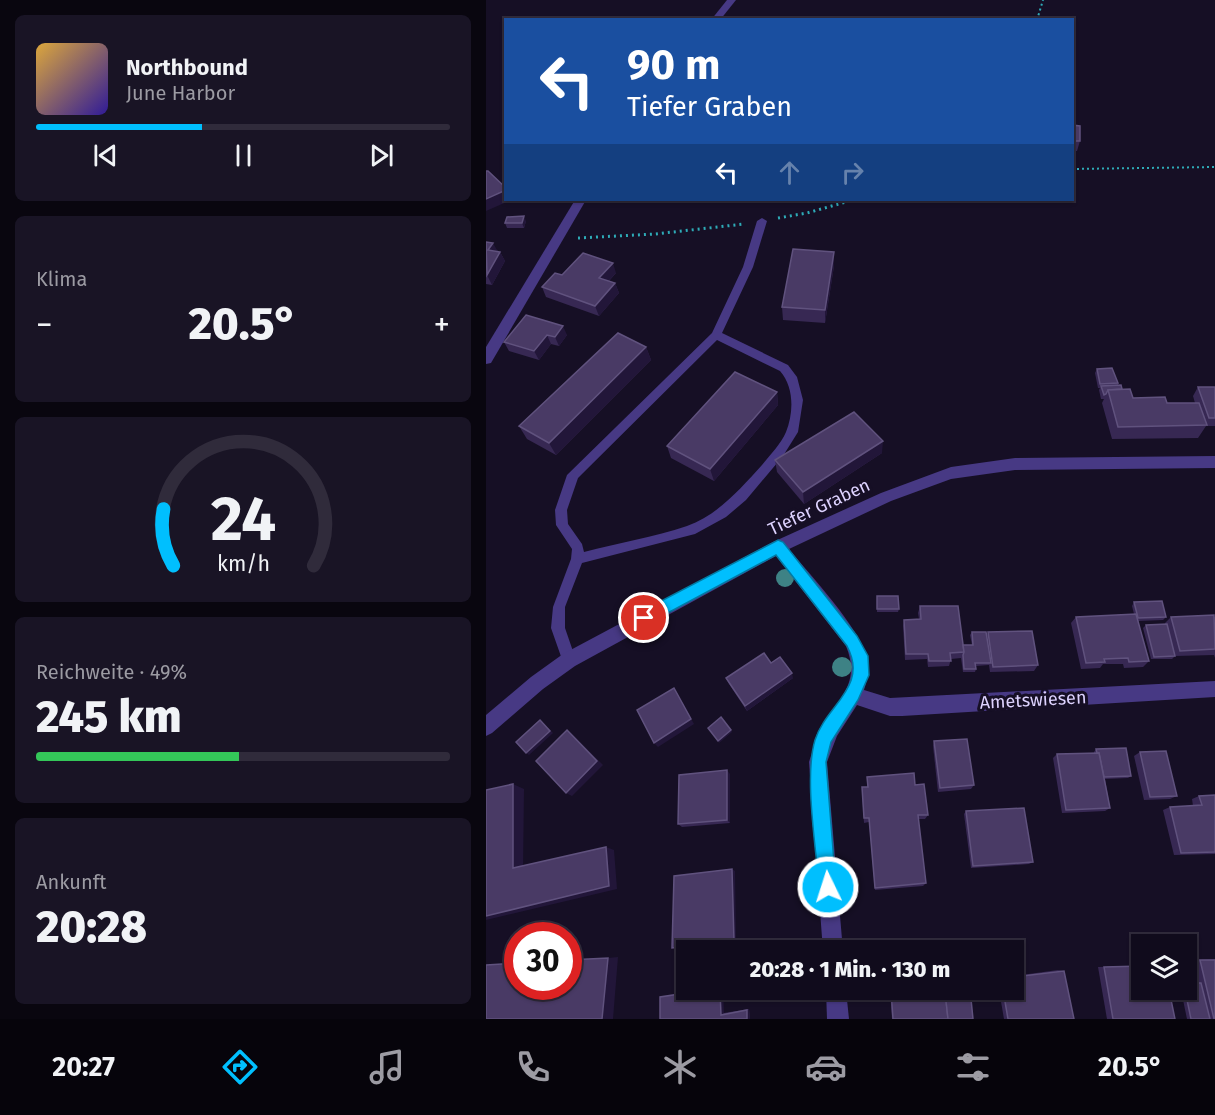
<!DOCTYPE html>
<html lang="de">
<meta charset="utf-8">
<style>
:root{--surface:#100b1c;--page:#191425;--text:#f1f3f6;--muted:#9c9ba3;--line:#302b3b;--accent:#00bffe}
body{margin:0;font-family:"Fira Sans",sans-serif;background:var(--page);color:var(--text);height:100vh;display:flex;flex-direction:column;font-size:22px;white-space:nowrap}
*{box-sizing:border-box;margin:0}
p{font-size:20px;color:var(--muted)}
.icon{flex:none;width:33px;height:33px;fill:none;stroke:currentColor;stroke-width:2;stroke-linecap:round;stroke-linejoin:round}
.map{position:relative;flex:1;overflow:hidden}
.panel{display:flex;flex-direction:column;gap:15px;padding:15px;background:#09060f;width:486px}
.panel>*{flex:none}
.top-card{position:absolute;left:18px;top:18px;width:570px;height:183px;border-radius:0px;box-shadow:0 2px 4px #0004,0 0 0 2px var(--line);background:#1a4fa0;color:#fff;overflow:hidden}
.fabs{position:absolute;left:645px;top:934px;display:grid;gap:12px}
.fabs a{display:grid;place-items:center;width:66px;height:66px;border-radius:0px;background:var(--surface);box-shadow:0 2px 4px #0004,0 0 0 2px var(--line);font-size:30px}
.speed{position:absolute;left:18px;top:922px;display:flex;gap:12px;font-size:30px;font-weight:700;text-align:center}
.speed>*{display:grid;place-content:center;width:78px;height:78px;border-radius:50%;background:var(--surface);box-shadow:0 2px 4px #0004,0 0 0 2px var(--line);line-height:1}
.speed .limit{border:9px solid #d22;background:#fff;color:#111}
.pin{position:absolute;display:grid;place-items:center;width:51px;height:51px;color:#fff;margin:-26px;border:3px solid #fff;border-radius:50%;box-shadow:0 2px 6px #0007}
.me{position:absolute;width:66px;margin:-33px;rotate:356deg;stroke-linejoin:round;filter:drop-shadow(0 0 4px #0008)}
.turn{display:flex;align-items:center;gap:21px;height:126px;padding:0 24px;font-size:27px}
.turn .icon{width:78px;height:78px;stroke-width:2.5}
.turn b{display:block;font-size:42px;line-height:51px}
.lanes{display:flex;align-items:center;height:57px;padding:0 24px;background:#0003;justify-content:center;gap:30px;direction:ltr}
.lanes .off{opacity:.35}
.big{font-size:45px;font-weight:800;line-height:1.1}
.panel .tile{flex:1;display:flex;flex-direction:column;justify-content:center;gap:9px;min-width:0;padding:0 21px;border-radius:9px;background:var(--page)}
.panel .dial{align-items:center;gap:0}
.dial svg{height:156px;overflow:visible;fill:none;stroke:var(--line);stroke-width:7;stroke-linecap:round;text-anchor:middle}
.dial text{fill:var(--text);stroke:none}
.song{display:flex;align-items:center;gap:18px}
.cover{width:72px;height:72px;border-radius:9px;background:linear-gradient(135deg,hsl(40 70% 55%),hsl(250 70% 35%))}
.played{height:6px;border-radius:3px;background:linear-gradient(90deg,var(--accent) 40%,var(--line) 40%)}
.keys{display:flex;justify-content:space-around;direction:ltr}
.heat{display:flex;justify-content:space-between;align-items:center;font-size:33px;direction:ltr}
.charge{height:9px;border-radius:4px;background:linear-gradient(90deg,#34c759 49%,var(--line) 0)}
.trip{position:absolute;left:190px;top:940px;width:348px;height:60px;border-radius:0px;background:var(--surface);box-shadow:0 2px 4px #0004,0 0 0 2px var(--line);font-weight:800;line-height:60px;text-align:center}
.tab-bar{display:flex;height:96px;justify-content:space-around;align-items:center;background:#06040b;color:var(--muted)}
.tab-bar .icon{width:42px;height:42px}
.tab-bar .current{color:var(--accent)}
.tab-bar b{font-size:27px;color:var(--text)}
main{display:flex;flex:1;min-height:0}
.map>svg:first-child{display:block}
</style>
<main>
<section class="panel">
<div class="tile">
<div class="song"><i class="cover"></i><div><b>Northbound</b><p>June Harbor</p></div></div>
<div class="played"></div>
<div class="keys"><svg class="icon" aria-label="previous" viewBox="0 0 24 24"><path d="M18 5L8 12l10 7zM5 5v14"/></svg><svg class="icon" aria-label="pause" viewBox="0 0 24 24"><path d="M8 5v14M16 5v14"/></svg><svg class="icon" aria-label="next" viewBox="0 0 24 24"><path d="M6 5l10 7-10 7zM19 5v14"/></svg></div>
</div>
<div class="tile"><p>Klima</p>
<div class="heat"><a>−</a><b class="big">20.5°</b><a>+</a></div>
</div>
<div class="tile dial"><svg viewBox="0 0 100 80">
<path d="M14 69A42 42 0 1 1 86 69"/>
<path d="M14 69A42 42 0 0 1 9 40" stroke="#00bffe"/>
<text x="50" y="56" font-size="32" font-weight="700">24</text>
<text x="50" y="72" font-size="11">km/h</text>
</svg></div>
<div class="tile"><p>Reichweite · 49%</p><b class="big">245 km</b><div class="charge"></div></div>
<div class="tile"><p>Ankunft</p><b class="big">20:28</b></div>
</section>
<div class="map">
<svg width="729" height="1019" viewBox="0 0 729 1019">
<rect width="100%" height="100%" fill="#160f25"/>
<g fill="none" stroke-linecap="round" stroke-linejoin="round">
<g stroke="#2eabb7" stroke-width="2" stroke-dasharray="2 3" stroke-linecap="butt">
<polyline points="551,20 557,0"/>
<polyline points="586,169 729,167"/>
</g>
<g stroke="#2eabb7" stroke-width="3" stroke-dasharray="2 4" stroke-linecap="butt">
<polyline points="292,218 321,213 367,200"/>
<polyline points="92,238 169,234 258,224"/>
</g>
<path fill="#473984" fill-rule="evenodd" d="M 276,218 L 281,221 L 267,267 L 236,333 L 302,365 L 311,377 L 317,400 L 312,432 L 297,456 L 260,500 L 240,517 L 209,534 L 96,563 L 79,607 L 79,628 L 90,660 L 88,665 L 83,666 L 78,665 L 65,628 L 67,607 L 85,559 L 86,549 L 70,525 L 69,510 L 81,475 L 226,333 L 257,267 L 271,221 ZM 231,340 L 294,371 C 308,387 308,412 300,432 C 295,444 284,455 276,465 C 254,489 232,515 201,526 C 168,537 132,543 98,552 L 96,544 L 82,524 L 81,510 L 92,478 Z"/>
<g fill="#473984" fill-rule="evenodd">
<path d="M 729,456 L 729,468 L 529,470 L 465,479 L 405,501 L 303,549 C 324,575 374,628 381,658 C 384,669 381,680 378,690 L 404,698 L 729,681 L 729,697 L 416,716 L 404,716 L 371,705 L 351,736 L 341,762 L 357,951 L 337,951 L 323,762 C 327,748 332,735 339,723 C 356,695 374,681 360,646 L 290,556 L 89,666 L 57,689 L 6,733 L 0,736 L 0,715 L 45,677 L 77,654 L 287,542 L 395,493 L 465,467 L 529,458 Z"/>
<polygon points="340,990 360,990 363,1019 341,1019"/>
</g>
<g fill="#473984" fill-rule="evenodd">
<polygon points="241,0 250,0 234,20 225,20"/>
<polygon points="89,200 100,200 5,363 0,364 0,347"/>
</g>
</g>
<g fill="#3e8285">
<circle cx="299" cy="578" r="9"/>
<circle cx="356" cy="667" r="10"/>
</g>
<g fill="#372853">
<polygon points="586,125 594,141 591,151 586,151"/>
<polygon points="40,221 38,228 21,228 19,223"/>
<polygon points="0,242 12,251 14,252 19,261 6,285 0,284"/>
<polygon points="348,252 348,266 339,323 297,320 296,307"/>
<polygon points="130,273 123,281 129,283 133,293 113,316 60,297 56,287 76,275"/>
<polygon points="40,315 81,335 73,346 65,344 53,360 23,351 18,342"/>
<polygon points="160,347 165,360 70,455 41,439 33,426"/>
<polygon points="611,369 632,383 632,385 647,398 681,403 709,403 707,396 712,387 729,387 729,426 720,426 712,438 626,439 616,403 618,399 615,399 613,390 614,388 612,388 609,373"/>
<polygon points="291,392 292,405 228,481 185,458 181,446"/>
<polygon points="396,453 318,504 291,472 289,460"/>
<polygon points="391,596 413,609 412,612 391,612"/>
<polygon points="648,602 680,617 677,620 652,621 663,661 657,667 638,668 637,664 617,664 614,668 595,669 585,623 590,617 648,614 646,606"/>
<polygon points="434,606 477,645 486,645 484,635 486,632 501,635 502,632 552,665 548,671 504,672 503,665 490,666 490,669 489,672 477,672 475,658 465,659 463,666 442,667 441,659 419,660 417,626 418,620 433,619 432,613"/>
<polygon points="685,617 729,617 729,658 728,655 689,656 686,659 665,659 657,628 660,625 679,625 679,623"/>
<polygon points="240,678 307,678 261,711 243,684"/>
<polygon points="448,741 488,785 485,789 452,792 447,746"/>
<polygon points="610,749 645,776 642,778 619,779 624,808 619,811 576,813 567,758 571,754 608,753 608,752"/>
<polygon points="654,752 691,796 684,799 658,800 648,756"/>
<polygon points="244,774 244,823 196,827 192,824"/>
<polygon points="381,777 429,785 442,815 439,819 432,819 440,883 437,886 389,890 383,822 378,823 376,792 376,787 381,787"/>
<polygon points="729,795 729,854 688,855 677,810 684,807 707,806 706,799 713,796"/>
<polygon points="480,811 547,862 543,864 485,868 478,814"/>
<polygon points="729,959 729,1019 701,1019 695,990 700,990 700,983 711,982 706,960"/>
<polygon points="656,966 689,1019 621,1019 612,967"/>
<polygon points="572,970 578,971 588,1019 518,1019 513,990 528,990 528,976"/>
<polygon points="404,990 459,990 460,1000 485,999 487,1019 406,1019"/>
<polygon points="263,1009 264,1019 174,1019 238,1013"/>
</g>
<g fill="#221639">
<polygon points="20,190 20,200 25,200 0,211 0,199"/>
<polygon points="38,216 40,221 38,228 36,223"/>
<polygon points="7,243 12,252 2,250"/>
<polygon points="14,252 19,261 6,285 1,275"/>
<polygon points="348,252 348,266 339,323 339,310"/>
<polygon points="127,263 130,273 117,287 113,278"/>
<polygon points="129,283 133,293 113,316 109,306"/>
<polygon points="77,326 81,335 73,346 69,337"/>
<polygon points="61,335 65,344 53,360 48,351"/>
<polygon points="160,347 165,360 70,455 63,443"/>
<polygon points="291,392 292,405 228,481 224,469"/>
<polygon points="397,441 396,453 318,504 317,492"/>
<polygon points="306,673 307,678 261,711 259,706"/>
<polygon points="188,688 208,724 172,747 168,743"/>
<polygon points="54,720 67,733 43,755 40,753"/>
<polygon points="81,730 87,735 117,765 86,796 80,793"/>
<polygon points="245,730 246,732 233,743 232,741"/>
<polygon points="241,770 244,774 244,823 241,820"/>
<polygon points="27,784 38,789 37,871 27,868"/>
<polygon points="120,847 128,850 131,889 0,920 0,916"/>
<polygon points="246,869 249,871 250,942 248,941"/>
<polygon points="132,957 127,1019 116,1019 122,958"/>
<polygon points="234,990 237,990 238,1013 235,1015"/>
<polygon points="263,1009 264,1019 261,1019 261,1010"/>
</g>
<g fill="#493a65" stroke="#60527e" stroke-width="1.5">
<polygon points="586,125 594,126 594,141 586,141"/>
<polygon points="0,171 2,171 20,188 20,190 0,199"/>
<polygon points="38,216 36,223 19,223 21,217"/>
<polygon points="0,242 7,243 2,250 14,252 1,275"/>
<polygon points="307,249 348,252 339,310 296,307"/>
<polygon points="97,253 127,263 113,278 129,283 109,306 56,287 69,273 76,275"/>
<polygon points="40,315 77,326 69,337 61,335 48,351 18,342"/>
<polygon points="132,333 160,347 63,443 33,426"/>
<polygon points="626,368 632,383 614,384 611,369"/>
<polygon points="249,372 291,392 224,469 181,446"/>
<polygon points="635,385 636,389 622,390 620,394 618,395 615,386"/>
<polygon points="712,387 729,387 729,418 723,418"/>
<polygon points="644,389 647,398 679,397 681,403 713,403 721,425 632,427 622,390"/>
<polygon points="368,412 397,441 317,492 289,460"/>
<polygon points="391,596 412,596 413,609 391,609"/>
<polygon points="676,601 680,617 652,618 648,602"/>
<polygon points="434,606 472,606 478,652 464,653 465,661 443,661 442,654 420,654 418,620 435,619"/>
<polygon points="650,614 663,661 643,662 642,658 618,659 619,662 600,663 590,617"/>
<polygon points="728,615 729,649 694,651 685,617"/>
<polygon points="681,624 689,656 668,657 660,625"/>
<polygon points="546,631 552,665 507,667 502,632"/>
<polygon points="486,632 500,632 505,663 489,663 490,669 478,669 477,655 478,652 477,645 487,645"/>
<polygon points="278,653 285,663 294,657 306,673 259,706 240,678"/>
<polygon points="188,688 205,719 168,743 151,710"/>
<polygon points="235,717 245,730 232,741 222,728"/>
<polygon points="54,720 64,731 40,753 30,742"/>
<polygon points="81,730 111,761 80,793 50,761"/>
<polygon points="481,739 488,785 454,788 448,741"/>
<polygon points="640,748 645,776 618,777 613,753 611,753 610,749"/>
<polygon points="680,751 691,796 664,797 654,752"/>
<polygon points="613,753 624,808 580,810 571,754"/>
<polygon points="241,770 241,820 192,824 193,775"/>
<polygon points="428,773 429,785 438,784 442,815 432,815 440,883 389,888 383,818 378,818 376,787 382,787 381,777"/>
<polygon points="27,784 27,868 120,847 123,886 0,916 0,790"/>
<polygon points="729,795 729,852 695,853 684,807 716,805 713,796"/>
<polygon points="538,808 547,862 487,866 480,811"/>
<polygon points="246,869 248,941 186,948 188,876"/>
<polygon points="122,958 116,1019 0,1019 0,965 32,963 32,987 82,987 82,960"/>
<polygon points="714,960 729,960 729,1019 728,1019"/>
<polygon points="656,966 656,990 683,990 689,1019 627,1019 618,967"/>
<polygon points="578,971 588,1019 522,1019 517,990 528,990 528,977"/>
<polygon points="700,983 715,983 724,1019 705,1019 699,990 700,990"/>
<polygon points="220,990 234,990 235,1015 261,1010 261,1019 174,1019 174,997"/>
<polygon points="405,990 459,990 462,1019 407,1019"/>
<polygon points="485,999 487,1019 462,1019 460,1001"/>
</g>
<path fill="#00bffe" stroke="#007ca5" stroke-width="1.5" d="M 292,540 L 297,542 L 371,636 L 382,656 L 383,675 L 372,700 L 345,742 L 340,762 L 350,887 L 348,893 L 342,896 L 335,893 L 333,887 C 330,846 318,777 329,740 C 340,705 383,687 361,646 L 290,555 L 163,623 L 158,625 L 152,623 L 150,618 L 152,613 Z"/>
<g text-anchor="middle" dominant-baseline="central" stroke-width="6" stroke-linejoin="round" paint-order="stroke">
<g font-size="18" fill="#ded3ff" stroke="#160f25">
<text transform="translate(333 507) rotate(-25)">Tiefer Graben</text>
<text transform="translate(547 700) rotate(-3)">Ametswiesen</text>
</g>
</g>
</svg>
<div class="fabs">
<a><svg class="icon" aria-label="layers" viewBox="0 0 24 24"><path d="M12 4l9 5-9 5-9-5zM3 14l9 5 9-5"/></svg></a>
</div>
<div class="speed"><div class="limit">30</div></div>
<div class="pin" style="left:158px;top:618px;background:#d93025"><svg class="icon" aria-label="arrive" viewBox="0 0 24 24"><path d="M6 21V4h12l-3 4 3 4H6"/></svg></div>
<svg class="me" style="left:342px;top:887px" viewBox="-20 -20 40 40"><circle r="17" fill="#00bffe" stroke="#fff" stroke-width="3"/><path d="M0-11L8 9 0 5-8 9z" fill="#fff"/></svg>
<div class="trip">20:28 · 1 Min. · 130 m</div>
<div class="top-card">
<div class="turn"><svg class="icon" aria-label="left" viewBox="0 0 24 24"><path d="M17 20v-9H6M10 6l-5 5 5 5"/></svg><div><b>90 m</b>Tiefer Graben</div></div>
<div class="lanes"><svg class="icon" aria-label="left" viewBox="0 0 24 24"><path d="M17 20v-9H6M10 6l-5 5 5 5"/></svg><svg class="icon off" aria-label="ahead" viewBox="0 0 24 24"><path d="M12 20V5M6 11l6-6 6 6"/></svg><svg class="icon off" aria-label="right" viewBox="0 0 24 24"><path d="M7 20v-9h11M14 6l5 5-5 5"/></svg></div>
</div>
</div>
</main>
<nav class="tab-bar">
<b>20:27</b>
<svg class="icon current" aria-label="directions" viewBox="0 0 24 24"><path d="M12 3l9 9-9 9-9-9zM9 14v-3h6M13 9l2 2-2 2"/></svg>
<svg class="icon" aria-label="music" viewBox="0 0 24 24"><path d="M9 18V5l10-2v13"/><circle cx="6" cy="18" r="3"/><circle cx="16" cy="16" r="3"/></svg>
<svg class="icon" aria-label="phone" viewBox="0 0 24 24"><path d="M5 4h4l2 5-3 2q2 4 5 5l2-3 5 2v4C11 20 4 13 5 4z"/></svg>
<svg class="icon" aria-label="climate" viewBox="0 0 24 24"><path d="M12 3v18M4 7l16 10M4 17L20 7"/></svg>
<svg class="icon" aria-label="car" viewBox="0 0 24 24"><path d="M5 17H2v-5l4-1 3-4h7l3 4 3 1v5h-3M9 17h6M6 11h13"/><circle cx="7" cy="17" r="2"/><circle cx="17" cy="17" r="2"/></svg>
<svg class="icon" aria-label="filters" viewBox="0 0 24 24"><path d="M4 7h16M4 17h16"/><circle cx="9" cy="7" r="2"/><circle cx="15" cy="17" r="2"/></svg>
<b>20.5°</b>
</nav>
